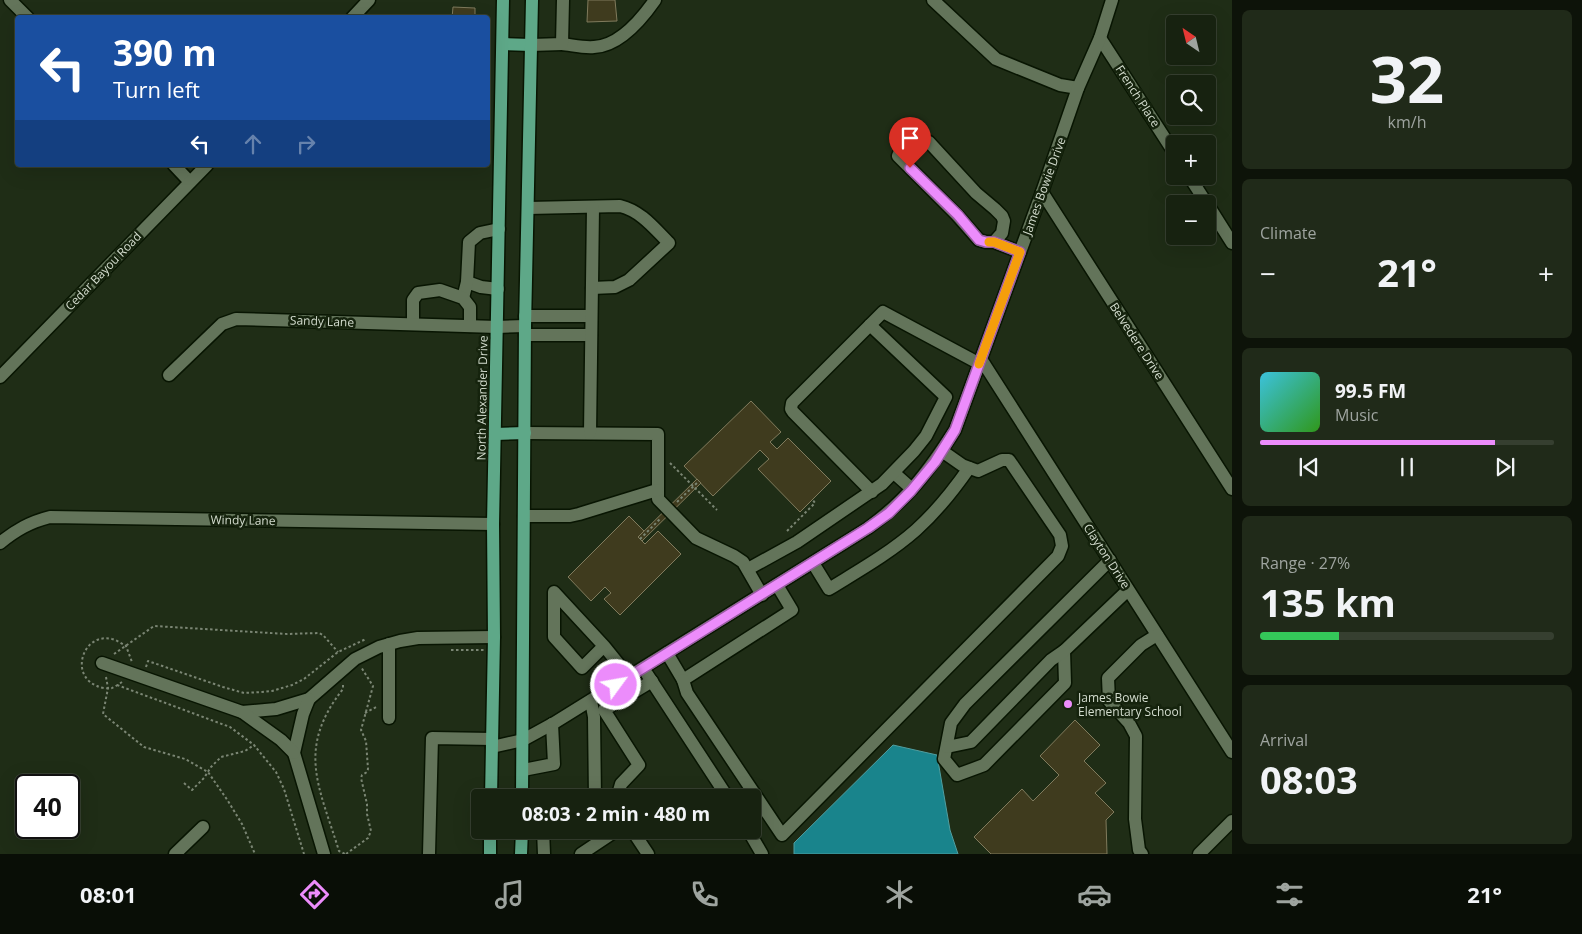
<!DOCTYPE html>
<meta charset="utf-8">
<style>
:root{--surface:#172210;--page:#202a19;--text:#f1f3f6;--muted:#9ea49f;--line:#363f30;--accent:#ec8cfb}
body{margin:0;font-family:"Open Sans",sans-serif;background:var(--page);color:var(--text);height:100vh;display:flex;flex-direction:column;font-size:19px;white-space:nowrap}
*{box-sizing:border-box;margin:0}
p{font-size:16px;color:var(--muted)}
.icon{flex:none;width:28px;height:28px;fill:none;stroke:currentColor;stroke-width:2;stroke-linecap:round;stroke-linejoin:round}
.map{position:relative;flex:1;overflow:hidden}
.side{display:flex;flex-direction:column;gap:10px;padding:10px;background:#0d1309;width:350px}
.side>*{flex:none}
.top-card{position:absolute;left:15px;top:15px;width:475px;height:152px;border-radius:5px;box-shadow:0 5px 20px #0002,0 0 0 1px var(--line);background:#1a4fa0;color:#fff;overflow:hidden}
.needle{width:32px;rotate:325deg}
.tools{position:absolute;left:1166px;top:15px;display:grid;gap:10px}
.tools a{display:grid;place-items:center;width:50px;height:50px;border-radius:5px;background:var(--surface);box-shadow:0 5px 20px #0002,0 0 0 1px var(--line);font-size:25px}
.speed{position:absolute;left:15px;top:774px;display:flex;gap:10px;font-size:25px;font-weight:700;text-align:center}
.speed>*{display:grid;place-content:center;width:65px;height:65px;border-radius:50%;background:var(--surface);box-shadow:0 5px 20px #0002,0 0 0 1px var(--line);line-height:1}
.speed .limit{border:2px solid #111;border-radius:8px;background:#fff;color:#111}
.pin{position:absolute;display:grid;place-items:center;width:42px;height:42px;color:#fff;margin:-51px -21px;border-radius:50% 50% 50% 0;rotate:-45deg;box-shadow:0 0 5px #0007}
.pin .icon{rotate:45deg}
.me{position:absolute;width:55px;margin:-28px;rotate:58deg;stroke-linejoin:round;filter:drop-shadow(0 0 4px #0008)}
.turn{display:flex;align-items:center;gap:18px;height:105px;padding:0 15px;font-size:22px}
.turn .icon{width:65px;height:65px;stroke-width:2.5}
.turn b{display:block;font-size:35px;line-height:42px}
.lanes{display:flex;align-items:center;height:48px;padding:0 15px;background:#0003;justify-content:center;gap:25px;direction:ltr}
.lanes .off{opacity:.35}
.big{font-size:38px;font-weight:700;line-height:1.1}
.side .card{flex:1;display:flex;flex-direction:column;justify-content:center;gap:8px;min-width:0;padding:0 18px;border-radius:8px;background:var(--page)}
.side .dial{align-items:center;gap:0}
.dial b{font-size:65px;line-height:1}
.song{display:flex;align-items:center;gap:15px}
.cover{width:60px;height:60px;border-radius:8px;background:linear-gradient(135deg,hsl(190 70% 55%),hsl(110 70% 35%))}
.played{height:5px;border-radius:2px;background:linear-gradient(90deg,var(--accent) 80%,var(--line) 80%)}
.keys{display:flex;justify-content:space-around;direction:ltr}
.heat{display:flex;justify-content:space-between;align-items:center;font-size:28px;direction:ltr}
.charge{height:8px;border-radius:4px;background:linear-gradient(90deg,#34c759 27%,var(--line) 0)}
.trip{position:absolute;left:471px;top:789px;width:290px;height:50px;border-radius:5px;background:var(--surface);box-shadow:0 5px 20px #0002,0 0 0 1px var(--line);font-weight:700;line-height:50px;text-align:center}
.dock{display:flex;height:80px;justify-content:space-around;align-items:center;background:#090e06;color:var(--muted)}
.dock .icon{width:35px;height:35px}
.dock .selected{color:var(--accent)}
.dock b{font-size:22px;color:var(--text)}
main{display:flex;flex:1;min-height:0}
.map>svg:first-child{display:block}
</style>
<main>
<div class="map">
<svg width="1232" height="854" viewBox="0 0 1232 854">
<rect width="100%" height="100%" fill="#1f2d16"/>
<polygon fill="#19848c" stroke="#519ea0" points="893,745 937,755 950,830 958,854 794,854 794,843"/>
<g fill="#3f3b1e" stroke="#807b5d">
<polygon points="588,0 615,0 617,21 587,22"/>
<polygon points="453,7 475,8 475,18 452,18"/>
<polygon points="751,401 781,432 770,442 777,449 788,438 831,481 800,512 758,469 769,459 760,450 713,496 684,466"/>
<polygon points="697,479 701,483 642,541 638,537"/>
<polygon points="629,516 644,531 638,537 645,544 658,531 681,554 620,615 604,599 611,593 605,587 591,601 568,577"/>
<polygon points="1075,720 1100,745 1084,761 1106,783 1095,793 1114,812 1106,820 1107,854 991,854 974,837 1022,789 1033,801 1059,775 1040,756"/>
</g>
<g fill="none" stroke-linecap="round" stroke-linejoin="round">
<defs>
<g id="minor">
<polyline points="10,0 28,18"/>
<polyline points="933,0 996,59 1060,85 1078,88"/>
<polyline points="352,18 369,0"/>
<polyline points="1100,38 1175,154"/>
<path d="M 562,44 C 572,45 583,48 594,47 C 619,46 641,20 655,0"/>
<polyline points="531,45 562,44 563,0"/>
<polyline points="174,165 190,182"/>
<polyline points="1189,176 1207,204"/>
<polyline points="1042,192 1232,489"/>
<polyline points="1208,205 1232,243"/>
<path d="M 528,208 L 620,206 C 641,211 654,228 669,243 L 629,280 L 615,287 L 592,288"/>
<path d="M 994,242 L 1002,233 L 1004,221 L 1002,216 L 995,209 L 976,193 L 929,142 L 919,137 C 909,137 901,147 898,156 L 957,215 L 979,240 L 986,242 L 994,242 L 1020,252"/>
<polyline points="467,282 481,287 498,289"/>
<polyline points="463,298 467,282 469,242 480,233 499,229"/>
<polyline points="525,316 591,316"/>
<polyline points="413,324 413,300 418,293 440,290 463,298 470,307 470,326"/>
<polyline points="525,335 591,335"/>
<polyline points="981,359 1232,752"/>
<polyline points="169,375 222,324 236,319 497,327 525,326"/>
<polyline points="0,377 207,165"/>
<polyline points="525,433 658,434 658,499 696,538 734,556 743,562 762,595"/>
<polyline points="590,433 593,208"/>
<polyline points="894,473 912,489"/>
<polyline points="872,492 793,412 791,409 792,403 883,312 980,364"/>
<polyline points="524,516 570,516 579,514 657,490"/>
<path d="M 0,543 C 16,530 30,522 50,517 L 493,524"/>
<polyline points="1110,560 965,704 951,723 944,759 957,775 984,765 1065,683 1064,651 1128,590"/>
<path d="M 813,563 L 829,589 C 858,571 890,553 916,530 C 936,512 953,491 969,468"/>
<polyline points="748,569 797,542 882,484 914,451 926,436 946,397 870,325"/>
<polyline points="389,644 389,718"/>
<polyline points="604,646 582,668 554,637 554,592 604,646 629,677"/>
<polyline points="667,653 683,680 792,610 777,585"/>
<polyline points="102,663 242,712 276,709 309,699 355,659 379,647 400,641 418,638 494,637"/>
<polyline points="647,674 728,798"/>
<polyline points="683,680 687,693 782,835 1058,556 1062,546 1060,535 1009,460 1002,460 978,471 962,465 942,451"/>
<polyline points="309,699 303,714 294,753 324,854"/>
<polyline points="591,701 594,717 595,798"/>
<polyline points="242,712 281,740 294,753"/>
<path d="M 492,747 L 523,740 L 554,723 L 868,528 C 907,500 929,471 955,430 L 1042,192 L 1078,88 L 1100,38 L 1112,0"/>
<polyline points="947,747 971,742 1051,660 1064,651"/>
<polyline points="523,770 554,764 552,724"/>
<polyline points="617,798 621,784 639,765 604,710 652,681"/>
<polyline points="543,830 544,854"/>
<polyline points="632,830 648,854"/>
<polyline points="748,830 762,854"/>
<polyline points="175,854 203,827"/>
<polyline points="429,854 432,738 492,739"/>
<polyline points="581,854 617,830"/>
<polyline points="1142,854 1139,850 1135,819 1136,736 1129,723 1109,701 1108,678 1141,645 1157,635"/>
<polyline points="1199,854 1232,821"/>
</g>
<g id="major">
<polyline points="503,44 531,45"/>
<polyline points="495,434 525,433"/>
<polyline points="491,798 494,637 493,524 503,0"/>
<polyline points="522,798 525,326 532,0"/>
<polyline points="490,854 490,830"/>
<polyline points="521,854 522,830"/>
</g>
</defs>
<use href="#minor" stroke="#081502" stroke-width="15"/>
<use href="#major" stroke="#081502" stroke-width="15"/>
<g stroke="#7b8674" stroke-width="2" stroke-dasharray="2.5 2.5" stroke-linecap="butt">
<polyline points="670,463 717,510"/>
<polyline points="677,502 699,481"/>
<polyline points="787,531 815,503 812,499"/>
<polyline points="640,539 660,519"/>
<polyline points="451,650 484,650"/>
<polyline points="114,654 154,626 287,634 319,633 323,635 338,652"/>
<polyline points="146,667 148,661 223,687 244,693 262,692 272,691 292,685 304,679 338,652 366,639"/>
<polyline points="106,677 108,688 103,714 144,747 185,759 208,772 228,801 242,824 255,854"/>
<path d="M 122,682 C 119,684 115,687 112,688 C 107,689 101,688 97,686 C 69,675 83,632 112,639 C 117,640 122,644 126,646 L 132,662"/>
<polyline points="117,685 230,727 254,745 276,772 284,789 304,854"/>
<path d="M 343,685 L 343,689 C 296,749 319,786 339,851 L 345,854"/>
<polyline points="365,713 378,706"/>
<polyline points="184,783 192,790 204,778 211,767 221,757 245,751 254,745"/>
<polyline points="346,854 368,838 371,831 367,814 367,804 361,778 362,775 367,772 368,769 366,741 361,730 373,686 361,667"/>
</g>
<use href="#minor" stroke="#63745a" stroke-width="12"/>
<use href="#major" stroke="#5ea888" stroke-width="12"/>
</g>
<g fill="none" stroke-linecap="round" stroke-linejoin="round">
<defs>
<polyline id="route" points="616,685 868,528 889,513 911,491 935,462 955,430 1020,252 994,242 986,242 979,240 958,215 910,168"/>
</defs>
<use href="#route" stroke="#995ba3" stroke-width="12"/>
<use href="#route" stroke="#ec8cfb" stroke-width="9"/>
<polyline stroke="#f59e0b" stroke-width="9" points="979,364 1020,252 994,242 989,242"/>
</g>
<circle fill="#ec8cfb" stroke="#15230d" stroke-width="2" cx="1068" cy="704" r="5"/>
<g text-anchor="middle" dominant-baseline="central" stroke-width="5" stroke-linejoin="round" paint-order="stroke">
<g font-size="12" fill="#d3dcce" stroke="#15230d">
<text transform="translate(1138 96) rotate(57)">French Place</text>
<text transform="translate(1044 186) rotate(-70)">James Bowie Drive</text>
<text transform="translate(103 271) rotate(-46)">Cedar Bayou Road</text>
<text transform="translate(322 321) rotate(2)">Sandy Lane</text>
<text transform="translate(1137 341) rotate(57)">Belvedere Drive</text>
<text transform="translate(482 398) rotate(-89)">North Alexander Drive</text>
<text transform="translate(243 520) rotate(1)">Windy Lane</text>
<text transform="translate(1107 556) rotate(57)">Clayton Drive</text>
</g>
<g font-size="12" fill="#d3dcce" stroke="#15230d" text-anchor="start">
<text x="1078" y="697">James Bowie<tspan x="1078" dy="14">Elementary School</tspan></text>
</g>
</g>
</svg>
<div class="tools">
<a><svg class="needle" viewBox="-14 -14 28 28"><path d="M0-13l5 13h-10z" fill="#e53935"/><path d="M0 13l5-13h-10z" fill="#9ea49f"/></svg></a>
<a><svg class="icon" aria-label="search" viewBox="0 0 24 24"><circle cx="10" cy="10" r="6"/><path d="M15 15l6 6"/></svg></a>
<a>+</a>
<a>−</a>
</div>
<div class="speed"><div class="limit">40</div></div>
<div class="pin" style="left:910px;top:168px;background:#d93025"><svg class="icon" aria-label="arrive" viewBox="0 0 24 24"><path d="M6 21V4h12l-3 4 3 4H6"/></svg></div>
<svg class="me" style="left:616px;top:685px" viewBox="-20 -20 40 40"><circle r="17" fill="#ec8cfb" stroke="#fff" stroke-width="3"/><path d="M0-11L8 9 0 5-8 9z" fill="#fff"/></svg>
<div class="trip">08:03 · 2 min · 480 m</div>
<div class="top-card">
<div class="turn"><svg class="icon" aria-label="left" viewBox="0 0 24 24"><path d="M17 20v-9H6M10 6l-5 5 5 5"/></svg><div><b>390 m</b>Turn left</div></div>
<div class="lanes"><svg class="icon" aria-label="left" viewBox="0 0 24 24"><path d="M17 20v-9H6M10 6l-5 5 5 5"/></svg><svg class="icon off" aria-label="ahead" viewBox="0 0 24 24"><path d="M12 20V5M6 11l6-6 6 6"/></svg><svg class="icon off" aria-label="right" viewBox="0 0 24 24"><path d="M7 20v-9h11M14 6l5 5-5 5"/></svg></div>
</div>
</div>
<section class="side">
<div class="card dial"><b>32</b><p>km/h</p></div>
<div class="card"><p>Climate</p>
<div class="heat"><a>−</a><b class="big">21°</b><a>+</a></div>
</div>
<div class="card">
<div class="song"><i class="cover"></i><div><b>99.5 FM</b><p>Music</p></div></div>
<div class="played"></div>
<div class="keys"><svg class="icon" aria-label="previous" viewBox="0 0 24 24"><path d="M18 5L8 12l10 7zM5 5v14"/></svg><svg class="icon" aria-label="pause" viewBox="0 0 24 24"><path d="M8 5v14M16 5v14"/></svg><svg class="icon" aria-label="next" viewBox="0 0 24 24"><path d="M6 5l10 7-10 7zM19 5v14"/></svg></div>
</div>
<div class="card"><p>Range · 27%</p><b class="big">135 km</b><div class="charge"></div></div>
<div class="card"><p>Arrival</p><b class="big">08:03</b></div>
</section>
</main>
<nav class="dock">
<b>08:01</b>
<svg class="icon selected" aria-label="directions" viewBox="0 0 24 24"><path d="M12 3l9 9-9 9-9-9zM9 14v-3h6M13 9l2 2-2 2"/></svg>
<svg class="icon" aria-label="music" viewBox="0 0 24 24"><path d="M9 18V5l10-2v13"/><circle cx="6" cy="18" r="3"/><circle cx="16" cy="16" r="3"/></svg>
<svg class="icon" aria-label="phone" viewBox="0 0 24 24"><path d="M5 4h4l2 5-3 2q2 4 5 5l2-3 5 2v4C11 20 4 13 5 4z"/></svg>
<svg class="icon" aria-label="climate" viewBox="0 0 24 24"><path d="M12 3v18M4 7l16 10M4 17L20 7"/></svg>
<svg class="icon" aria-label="car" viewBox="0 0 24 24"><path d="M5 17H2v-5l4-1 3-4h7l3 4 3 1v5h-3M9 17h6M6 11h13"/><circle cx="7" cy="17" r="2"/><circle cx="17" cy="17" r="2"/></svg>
<svg class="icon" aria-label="filters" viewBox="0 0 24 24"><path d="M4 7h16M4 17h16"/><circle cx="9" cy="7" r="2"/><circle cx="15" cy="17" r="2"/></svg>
<b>21°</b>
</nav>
